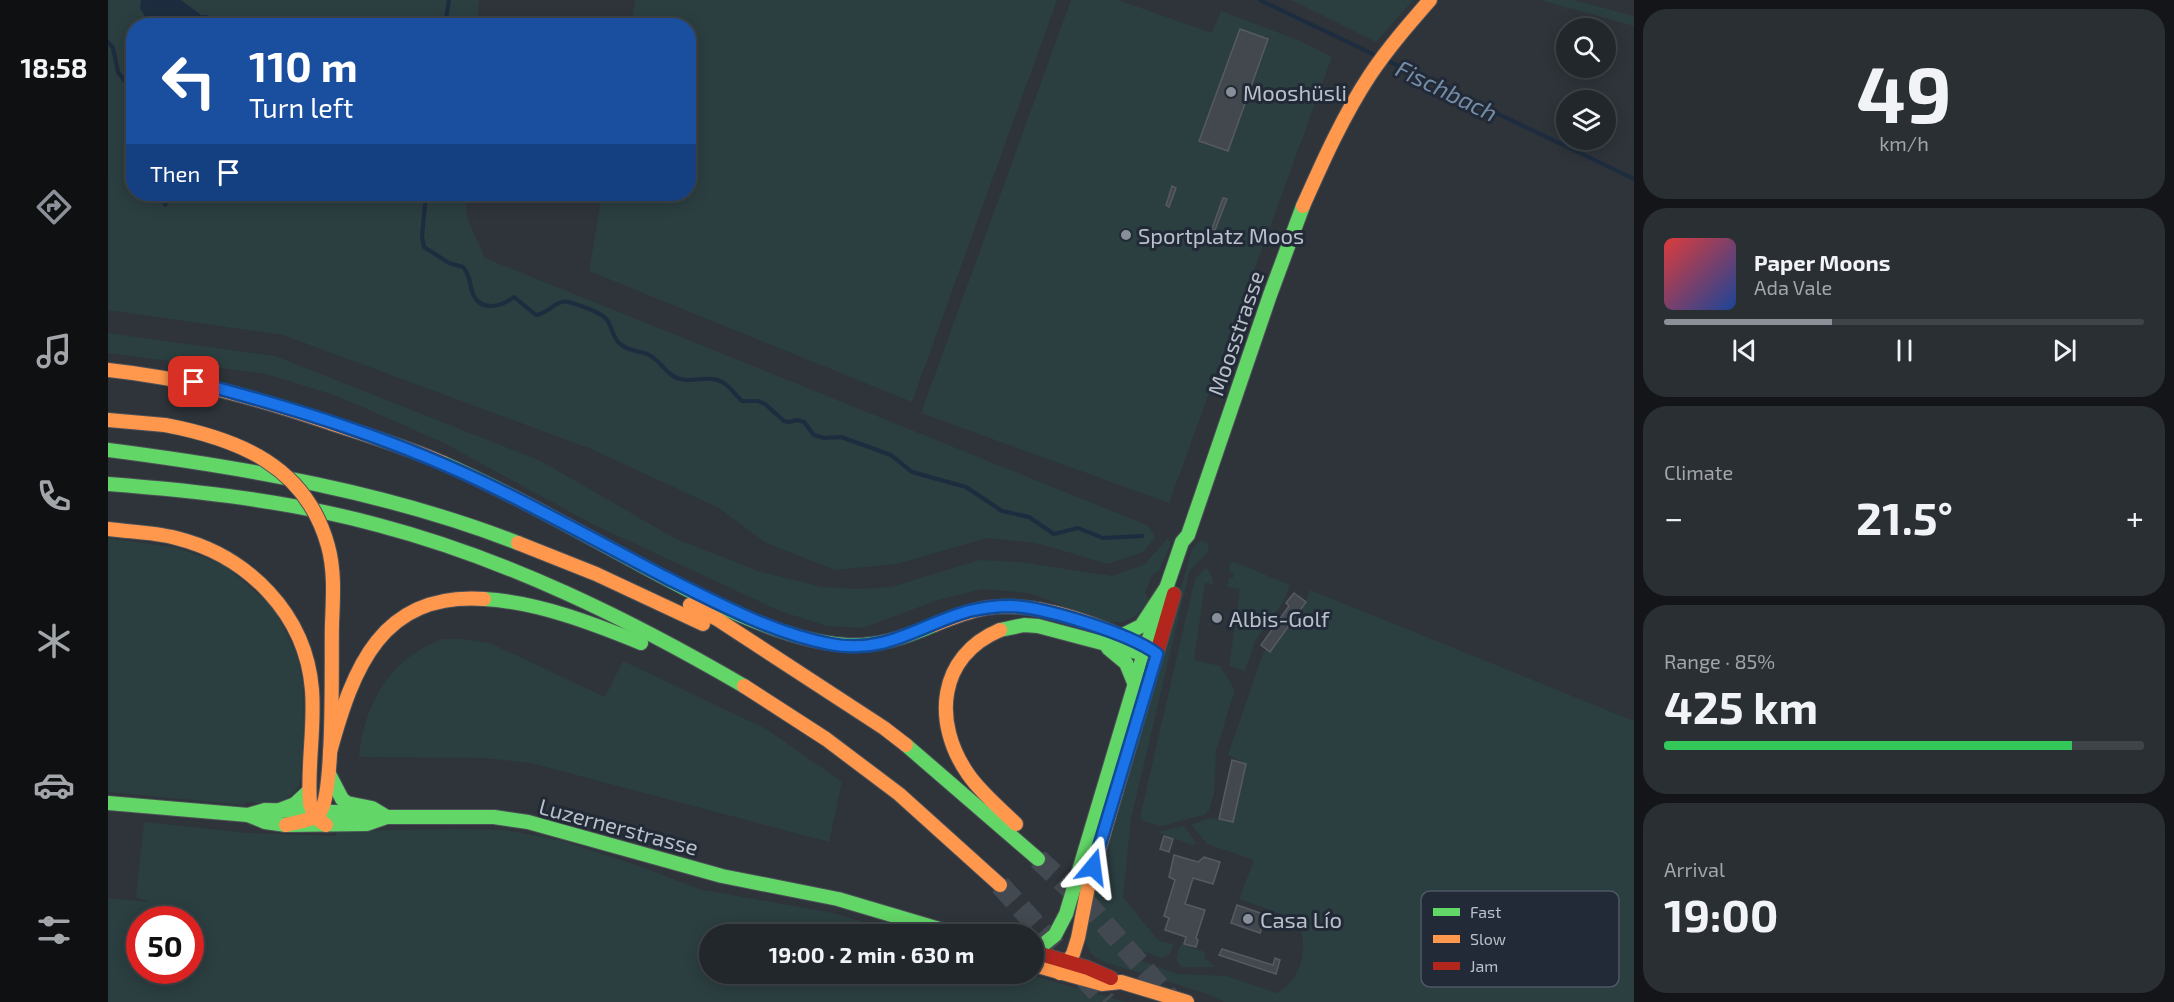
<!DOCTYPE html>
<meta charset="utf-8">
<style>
:root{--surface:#22272c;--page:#2a2f34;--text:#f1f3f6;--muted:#a2a5a9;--line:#3f4448;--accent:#8c9099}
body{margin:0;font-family:"Exo 2",sans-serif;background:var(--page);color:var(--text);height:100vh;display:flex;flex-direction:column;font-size:22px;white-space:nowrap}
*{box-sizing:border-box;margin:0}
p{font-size:20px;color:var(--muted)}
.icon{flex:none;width:33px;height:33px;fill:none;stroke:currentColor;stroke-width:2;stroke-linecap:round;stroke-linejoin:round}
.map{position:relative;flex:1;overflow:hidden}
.side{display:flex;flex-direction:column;gap:9px;padding:9px;background:#131518;width:540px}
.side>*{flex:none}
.guide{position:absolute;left:18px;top:18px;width:570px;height:183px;border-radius:24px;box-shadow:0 3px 15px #0003,0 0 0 2px var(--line);background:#1a4fa0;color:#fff;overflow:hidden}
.buttons{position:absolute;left:1448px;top:18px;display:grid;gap:12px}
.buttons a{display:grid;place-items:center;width:60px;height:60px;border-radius:50%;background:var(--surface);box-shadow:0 3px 15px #0003,0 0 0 2px var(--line);font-size:30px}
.speed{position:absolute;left:18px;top:906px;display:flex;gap:12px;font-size:30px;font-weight:700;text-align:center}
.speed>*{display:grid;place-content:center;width:78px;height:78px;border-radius:50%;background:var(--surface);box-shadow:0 3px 15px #0003,0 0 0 2px var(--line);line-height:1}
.speed .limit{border:9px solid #d22;background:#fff;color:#111}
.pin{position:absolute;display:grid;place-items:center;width:51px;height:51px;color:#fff;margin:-26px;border-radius:12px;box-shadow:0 3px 9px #0006}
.me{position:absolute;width:66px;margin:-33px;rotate:16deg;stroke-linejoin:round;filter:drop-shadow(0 0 4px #0008)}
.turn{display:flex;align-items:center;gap:21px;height:126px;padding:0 24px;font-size:27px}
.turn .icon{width:78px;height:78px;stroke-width:2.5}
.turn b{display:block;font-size:42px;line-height:51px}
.then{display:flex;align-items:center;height:57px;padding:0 24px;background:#0003;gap:12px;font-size:22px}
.big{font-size:45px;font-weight:700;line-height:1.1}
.side .widget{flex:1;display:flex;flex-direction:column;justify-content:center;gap:9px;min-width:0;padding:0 21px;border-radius:24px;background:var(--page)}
.side .dial{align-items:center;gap:0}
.dial b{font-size:78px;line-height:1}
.song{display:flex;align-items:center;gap:18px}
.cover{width:72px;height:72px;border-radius:9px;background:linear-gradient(135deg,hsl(0 70% 55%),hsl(220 70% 35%))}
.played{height:6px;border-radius:3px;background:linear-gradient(90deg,var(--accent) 35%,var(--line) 35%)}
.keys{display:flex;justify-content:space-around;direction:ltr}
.heat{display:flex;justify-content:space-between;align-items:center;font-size:33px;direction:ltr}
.charge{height:9px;border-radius:4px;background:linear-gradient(90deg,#34c759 85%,var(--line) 0)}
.trip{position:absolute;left:591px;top:924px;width:345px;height:60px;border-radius:30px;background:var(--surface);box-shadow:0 3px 15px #0003,0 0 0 2px var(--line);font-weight:700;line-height:60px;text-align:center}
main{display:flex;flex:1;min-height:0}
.menu{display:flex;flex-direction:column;width:108px;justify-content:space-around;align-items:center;background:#0e1012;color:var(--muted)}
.menu .icon{width:42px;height:42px}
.menu .current{color:var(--accent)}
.menu b{font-size:27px;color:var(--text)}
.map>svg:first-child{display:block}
</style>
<main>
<nav class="menu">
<b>18:58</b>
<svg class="icon current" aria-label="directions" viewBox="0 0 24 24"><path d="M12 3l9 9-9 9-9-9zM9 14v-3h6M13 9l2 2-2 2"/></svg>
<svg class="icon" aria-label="music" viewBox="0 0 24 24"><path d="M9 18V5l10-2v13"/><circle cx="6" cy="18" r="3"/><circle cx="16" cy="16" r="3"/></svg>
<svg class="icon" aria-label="phone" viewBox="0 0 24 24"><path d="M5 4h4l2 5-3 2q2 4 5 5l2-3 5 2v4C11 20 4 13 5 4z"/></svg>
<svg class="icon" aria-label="climate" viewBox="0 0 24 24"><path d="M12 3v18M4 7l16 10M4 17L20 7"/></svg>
<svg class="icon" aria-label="car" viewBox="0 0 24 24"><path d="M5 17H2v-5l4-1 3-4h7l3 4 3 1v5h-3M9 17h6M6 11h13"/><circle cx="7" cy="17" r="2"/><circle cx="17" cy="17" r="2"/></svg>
<svg class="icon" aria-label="filters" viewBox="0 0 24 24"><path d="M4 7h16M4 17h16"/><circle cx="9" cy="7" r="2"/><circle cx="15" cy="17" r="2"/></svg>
</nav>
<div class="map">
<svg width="1526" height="1002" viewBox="0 0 1526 1002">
<rect width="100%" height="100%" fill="#2e343a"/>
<g fill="#2b3e40" fill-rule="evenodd">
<polygon points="0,0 371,0 369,25 26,26 26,194 357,194 359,218 377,258 1039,525 1048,537 1035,552 1000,564 928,543 879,538 788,564 728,570 658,543 611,508 483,449 175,335 0,310"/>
<polygon points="527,0 949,0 804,402 481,271 494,194 580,194 580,26 523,25"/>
<polygon points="963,0 1010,0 1104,33 1113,11 1190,40 1224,57 1061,503 813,413"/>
<polygon points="1183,0 1305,0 1268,42"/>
<polygon points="1432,0 1465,0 1526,16 1526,26"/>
<polygon points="0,333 167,356 433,461 568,539 653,572 714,587 752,589 783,587 871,560 912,562 1004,576 1037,564 1059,539 1063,543 1051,571 1044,575 1037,593 1041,601 1029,615 1016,622 996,622 921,593 874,589 830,600 755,628 718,626 672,611 484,524 334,442 229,396 158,374 0,353"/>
<polygon points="0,538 70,548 116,565 166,608 189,655 195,684 196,723 193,775 191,785 185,794 166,805 139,802 135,805 0,792"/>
<path d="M 1092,540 L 1099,543 L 1101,550 C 1096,559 1086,563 1081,573 L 1023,819 L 1015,897 L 1051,941 L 1066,944 L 1062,954 L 1054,958 L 1025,948 L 1021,956 L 1069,974 L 1118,976 L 1169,993 C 1194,981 1202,943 1189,920 L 1131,899 L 1146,860 L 1099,844 L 1083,825 L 1101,818 L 1125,822 L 1138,764 L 1120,755 L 1122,749 L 1155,654 L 1158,649 L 1162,652 L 1198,602 L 1202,590 L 1526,721 L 1526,1002 L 1116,1002 L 1100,994 L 996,962 C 980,955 977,946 976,929 L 1084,549 Z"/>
<polygon points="1127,562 1182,585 1175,602 1147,641 1137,671 1121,666 1132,589 1119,587 1121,578 1125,578 1126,573 1121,571 1122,563"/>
<polygon points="1097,568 1102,572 1106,584 1097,583 1086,660 1112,666 1127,690 1108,750 1106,794 1101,810 1096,815 1053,826 1035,821 1032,817 1085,587 1088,578"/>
<path d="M 335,639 L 354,639 L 382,643 L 497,697 L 515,661 L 660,730 L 734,782 L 721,842 L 423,763 L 375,758 L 251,757 C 256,703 282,658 335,639 Z"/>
<path d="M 36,822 L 141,833 L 228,836 L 229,831 L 347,829 L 398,830 L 455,841 L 534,867 L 591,889 L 725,913 L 796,934 L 602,934 L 602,974 L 914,974 L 921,977 L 926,976 L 1018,1002 L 0,1002 L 0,898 L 42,902 L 28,897 ZM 32,920 L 82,920 L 82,970 L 32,970 Z"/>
<polygon points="1076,826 1089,844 1084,845 1049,832"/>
<polygon points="1073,944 1097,952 1096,958 1108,967 1073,967 1068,958"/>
</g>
<polygon fill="#1d2c3e" points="33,0 73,0 93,15 99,15 109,25 42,25 32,8"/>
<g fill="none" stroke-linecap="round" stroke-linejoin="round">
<g stroke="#1d2c3e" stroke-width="4">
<polyline points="1152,0 1271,57"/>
<polyline points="337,26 341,0"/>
<polyline points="0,42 5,48 10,72 26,93"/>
<polyline points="1278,60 1526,179"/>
<path d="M 318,194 L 314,236 L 316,247 L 341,263 L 355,267 C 363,276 361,284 365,294 C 373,313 394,306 406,297 L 428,315 C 440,314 448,299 461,302 C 472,306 496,312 501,323 C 504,330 506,338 511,343 C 520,352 531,350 541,355 C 551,360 556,370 565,376 C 581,386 599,373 614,382 C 622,386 627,395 634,401 L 650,401 L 657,404 L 676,421 L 681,422 L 689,420 L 696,422 L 706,435 L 716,438 L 733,437 L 783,455 L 804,472 L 858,487 L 894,511 L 921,517 L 946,534 L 970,528 L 995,538 L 1034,536"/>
<polyline points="57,205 63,194"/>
</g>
</g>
<g fill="#43484f" stroke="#565b62" stroke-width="1.5">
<polygon points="1132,29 1160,39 1120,151 1091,141"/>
<polygon points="1064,186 1068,188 1061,207 1058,205"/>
<polygon points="1115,198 1119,199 1107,230 1104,229"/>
<polygon points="1186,593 1198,602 1162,652 1153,645 1181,606 1178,603"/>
<polygon points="1124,760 1138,764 1125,822 1111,819"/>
<polygon points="1056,836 1065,839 1061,852 1052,849"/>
<polygon points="1066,855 1090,862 1096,857 1112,862 1105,884 1085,878 1077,904 1097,910 1088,938 1090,940 1088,947 1076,944 1078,937 1057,930 1061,918 1056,916 1067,880 1061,877"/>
<polygon points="1129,905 1158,915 1152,933 1123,923"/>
<polygon points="1114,949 1165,965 1167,958 1172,960 1168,974 1111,955"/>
</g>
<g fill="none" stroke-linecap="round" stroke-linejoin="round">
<g stroke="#434950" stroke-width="21" stroke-dasharray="21 10" stroke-linecap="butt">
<polyline points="930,859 981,906 1065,1002"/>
<polyline points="892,885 998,1002"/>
</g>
<defs>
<g id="fast">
<path d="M 0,450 C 139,468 279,492 410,543"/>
<path d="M 335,463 C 398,491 459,525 520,558 C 581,591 669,641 738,645 C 770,647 797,637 826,625"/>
<path d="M 0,484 C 91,491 182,501 270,525 C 399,559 521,619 636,686"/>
<path d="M 376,599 C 429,602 484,623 533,643"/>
<polyline points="892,630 916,625 930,626 1032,653"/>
<polyline points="1015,635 1033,626 1058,588"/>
<polyline points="1000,648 1018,663 1027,685"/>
<polyline points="798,745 930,859"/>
<polyline points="221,774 234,799 239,803 264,808 279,817"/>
<polyline points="0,803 140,815 157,822 178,825 259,824 279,817"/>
<polyline points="169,811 187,804 201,791"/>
<polyline points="140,815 157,810 263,813 279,817 386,817 420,822 614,876 730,899 848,934"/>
<polyline points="926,952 947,935 958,914 1036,653 1074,542 1080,535 1162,295 1195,206"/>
</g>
<g id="slow">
<path d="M 1195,206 C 1215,161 1235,116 1262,75 C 1280,48 1301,24 1322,0"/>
<path d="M 0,370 C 77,378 149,398 222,423 C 260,435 298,447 335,463"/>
<polyline points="0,420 57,425"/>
<path d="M 0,529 C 22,532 46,532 68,538 C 140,556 198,614 204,690 C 207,728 199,766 202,804 L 207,817 L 218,825"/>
<polyline points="410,543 488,574 595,624"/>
<polyline points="582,605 609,619 776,728 798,745"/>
<path d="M 826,625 C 843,618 860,611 878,608 C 931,600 990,625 1038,646"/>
<path d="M 892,630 C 830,656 824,722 860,774 C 873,793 892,808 908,824"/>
<polyline points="636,686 718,739 791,794 892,885"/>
<path d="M 222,752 C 245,668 273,592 376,599"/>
<path d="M 178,825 C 188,822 205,821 212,812 C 227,793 223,656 224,624"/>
<polyline points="926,965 994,984 1013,982 1079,1002"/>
<polyline points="952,973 965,954 970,938 980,887 1038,690"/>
</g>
<g id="jam">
<polyline points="1038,690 1066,594"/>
<polyline points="926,952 980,968 1003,978"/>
</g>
</defs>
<use href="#fast" stroke="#4c5057" stroke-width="16"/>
<use href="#slow" stroke="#4c5057" stroke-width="16"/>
<use href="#jam" stroke="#4c5057" stroke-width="16"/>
<use href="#fast" stroke="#63d668" stroke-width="14"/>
<use href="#slow" stroke="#ff974d" stroke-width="14"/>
<use href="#jam" stroke="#b3261e" stroke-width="14"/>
<defs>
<path id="slow-bridge" d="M 57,425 C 131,439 198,466 220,546 C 227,571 225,598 224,624"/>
</defs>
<use href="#slow-bridge" stroke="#4b5056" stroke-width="16" stroke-linecap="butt"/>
<use href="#slow-bridge" stroke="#ff974d" stroke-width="14"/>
</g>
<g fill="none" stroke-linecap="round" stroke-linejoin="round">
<defs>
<path id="route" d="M 86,382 C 190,409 292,441 389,489 C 446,517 502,548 559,578 C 611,604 665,633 722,644 C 778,655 811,625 861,611 C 874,608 888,606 902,606 C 936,607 1023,634 1049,654 L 985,867"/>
</defs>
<use href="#route" stroke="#114b97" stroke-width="15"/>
<use href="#route" stroke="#1a73e8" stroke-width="10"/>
</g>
<g fill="#888f98" stroke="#212a36" stroke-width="2">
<circle cx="1123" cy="92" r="6"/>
<circle cx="1018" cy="235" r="6"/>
<circle cx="1109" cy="618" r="6"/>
<circle cx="1140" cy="919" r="6"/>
</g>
<g text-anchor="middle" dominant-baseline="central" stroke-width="6" stroke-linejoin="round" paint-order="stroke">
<g font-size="22" fill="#b9c0cb" stroke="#212a36" text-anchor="start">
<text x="1135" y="92">Mooshüsli</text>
<text x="1030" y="235">Sportplatz Moos</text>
<text x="1121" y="618">Albis-Golf</text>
<text x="1152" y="919">Casa Lío</text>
</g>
<g font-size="22" fill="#b9c0cb" stroke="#212a36">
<text transform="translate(1127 333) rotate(-71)">Moosstrasse</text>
<text transform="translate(511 826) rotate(15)">Luzernerstrasse</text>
</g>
<g font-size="24" font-style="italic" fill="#758ca7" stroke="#212a36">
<text transform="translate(1339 90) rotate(26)">Fischbach</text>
</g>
</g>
<rect x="1313" y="891" width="198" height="96" rx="9" fill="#212a36" stroke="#4f5763" stroke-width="1.5"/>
<rect x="1325" y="908" width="27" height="8" fill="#63d668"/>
<rect x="1325" y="935" width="27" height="8" fill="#ff974d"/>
<rect x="1325" y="962" width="27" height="8" fill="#b3261e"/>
<g font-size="16" fill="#b9c0cb">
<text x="1362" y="918">Fast</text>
<text x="1362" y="945">Slow</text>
<text x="1362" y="972">Jam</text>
</g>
</svg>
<div class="buttons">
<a><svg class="icon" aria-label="search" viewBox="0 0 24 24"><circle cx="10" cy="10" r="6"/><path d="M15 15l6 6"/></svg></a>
<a><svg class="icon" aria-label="layers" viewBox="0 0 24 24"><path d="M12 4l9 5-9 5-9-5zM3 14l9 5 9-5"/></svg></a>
</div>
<div class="speed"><div class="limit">50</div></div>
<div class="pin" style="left:86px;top:382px;background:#d93025"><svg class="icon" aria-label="arrive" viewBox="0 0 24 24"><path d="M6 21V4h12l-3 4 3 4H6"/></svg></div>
<svg class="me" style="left:985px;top:867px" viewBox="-20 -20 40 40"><path d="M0-17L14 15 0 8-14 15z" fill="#1a73e8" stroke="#fff" stroke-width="4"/></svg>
<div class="trip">19:00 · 2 min · 630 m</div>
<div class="guide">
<div class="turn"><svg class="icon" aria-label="left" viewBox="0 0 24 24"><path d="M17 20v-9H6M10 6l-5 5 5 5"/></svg><div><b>110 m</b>Turn left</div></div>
<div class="then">Then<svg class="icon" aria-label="arrive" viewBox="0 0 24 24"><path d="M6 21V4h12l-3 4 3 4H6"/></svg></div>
</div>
</div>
<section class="side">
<div class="widget dial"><b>49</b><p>km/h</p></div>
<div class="widget">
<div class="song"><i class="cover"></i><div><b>Paper Moons</b><p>Ada Vale</p></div></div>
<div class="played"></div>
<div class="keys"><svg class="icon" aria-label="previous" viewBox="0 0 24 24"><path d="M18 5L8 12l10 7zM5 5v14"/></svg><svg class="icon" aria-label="pause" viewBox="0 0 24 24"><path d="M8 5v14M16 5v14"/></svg><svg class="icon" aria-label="next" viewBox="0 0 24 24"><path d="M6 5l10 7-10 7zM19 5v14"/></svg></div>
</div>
<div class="widget"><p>Climate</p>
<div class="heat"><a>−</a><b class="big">21.5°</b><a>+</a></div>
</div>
<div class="widget"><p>Range · 85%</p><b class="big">425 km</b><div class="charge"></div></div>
<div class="widget"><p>Arrival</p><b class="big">19:00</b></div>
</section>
</main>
